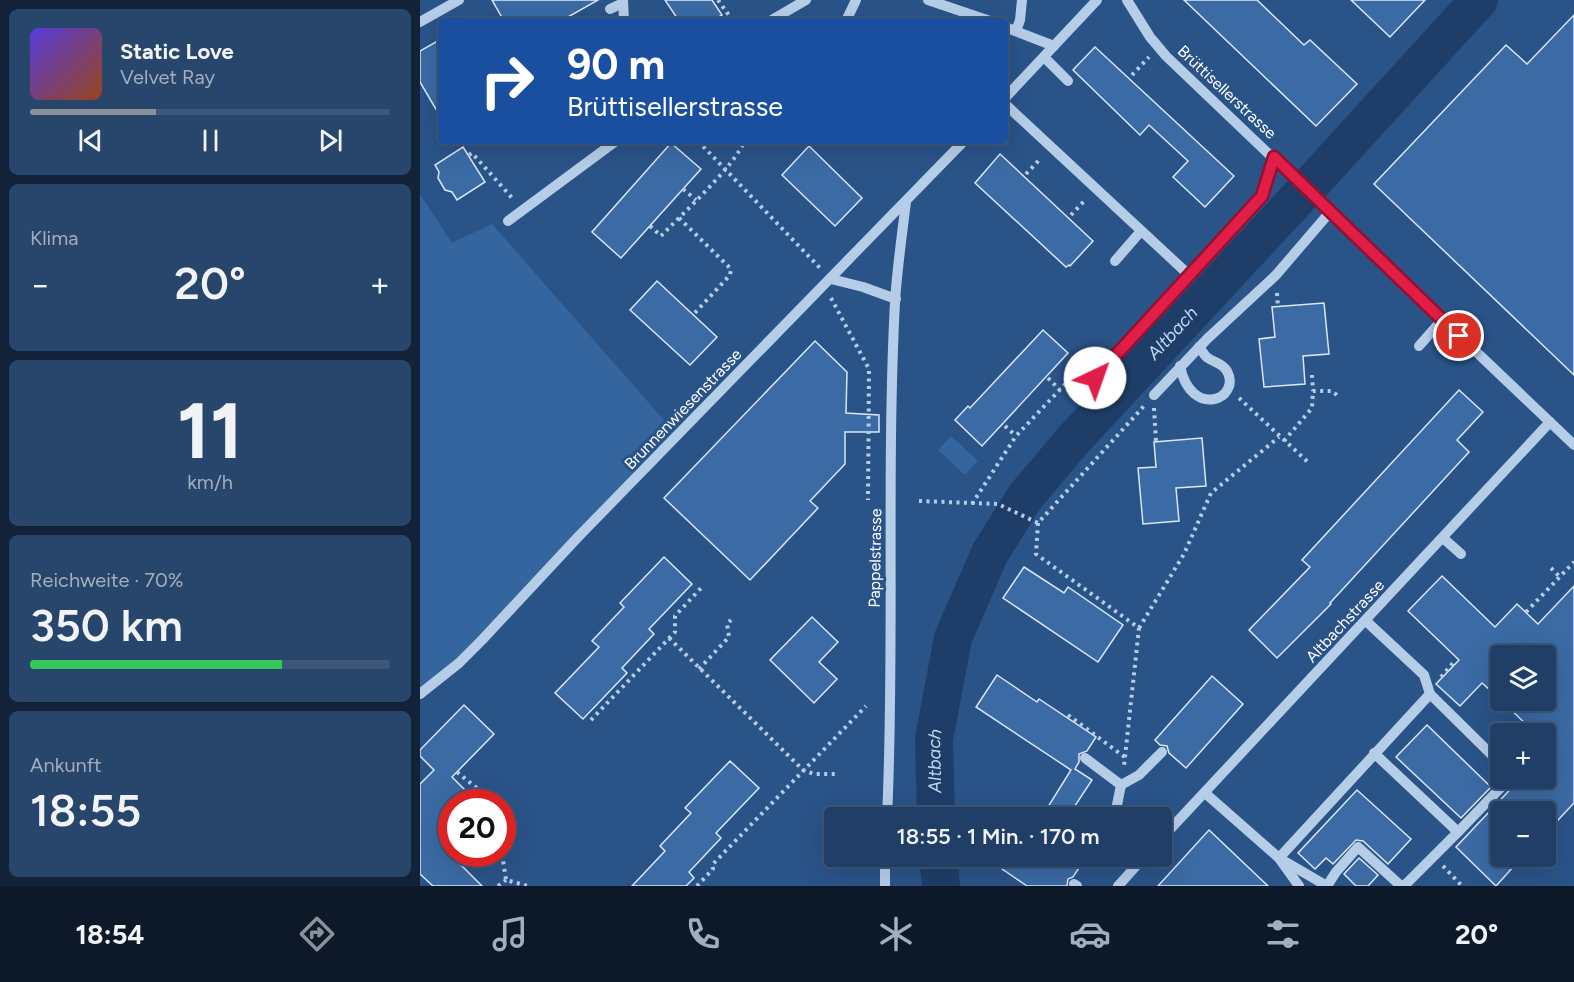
<!DOCTYPE html>
<html lang="de">
<meta charset="utf-8">
<style>
:root{--surface:#203e66;--page:#28456c;--text:#f1f3f6;--muted:#a2aebf;--line:#3d577a;--accent:#8c9099}
body{margin:0;font-family:Figtree,sans-serif;background:var(--page);color:var(--text);height:100vh;display:flex;flex-direction:column;font-size:22px;white-space:nowrap}
*{box-sizing:border-box;margin:0}
p{font-size:20px;color:var(--muted)}
.icon{flex:none;width:33px;height:33px;fill:none;stroke:currentColor;stroke-width:2;stroke-linecap:round;stroke-linejoin:round}
.map{position:relative;flex:1;overflow:hidden}
.drawer{display:flex;flex-direction:column;gap:9px;padding:9px;background:#122238;width:420px}
.drawer>*{flex:none}
.guide{position:absolute;left:18px;top:18px;width:570px;height:126px;border-radius:6px;box-shadow:0 6px 24px #0002,0 0 0 2px var(--line);background:#1a4fa0;color:#fff;overflow:hidden}
.fabs{position:absolute;left:1070px;top:645px;display:grid;gap:12px}
.fabs a{display:grid;place-items:center;width:66px;height:66px;border-radius:6px;background:var(--surface);box-shadow:0 6px 24px #0002,0 0 0 2px var(--line);font-size:30px}
.speed{position:absolute;left:18px;top:789px;display:flex;gap:12px;font-size:30px;font-weight:700;text-align:center}
.speed>*{display:grid;place-content:center;width:78px;height:78px;border-radius:50%;background:var(--surface);box-shadow:0 6px 24px #0002,0 0 0 2px var(--line);line-height:1}
.speed .limit{border:9px solid #d22;background:#fff;color:#111}
.pin{position:absolute;display:grid;place-items:center;width:51px;height:51px;color:#fff;margin:-26px;border:3px solid #fff;border-radius:50%;box-shadow:0 2px 6px #0007}
.me{position:absolute;width:66px;margin:-33px;rotate:42deg;stroke-linejoin:round;filter:drop-shadow(0 0 4px #0008)}
.turn{display:flex;align-items:center;gap:21px;height:126px;padding:0 30px;font-size:27px}
.turn .icon{width:78px;height:78px;stroke-width:2.5}
.turn b{display:block;font-size:42px;line-height:51px}
.big{font-size:45px;font-weight:600;line-height:1.1}
.drawer .widget{flex:1;display:flex;flex-direction:column;justify-content:center;gap:9px;min-width:0;padding:0 21px;border-radius:9px;background:var(--page)}
.drawer .dial{align-items:center;gap:0}
.dial b{font-size:78px;line-height:1}
.song{display:flex;align-items:center;gap:18px}
.cover{width:72px;height:72px;border-radius:9px;background:linear-gradient(135deg,hsl(250 70% 55%),hsl(20 70% 35%))}
.played{height:6px;border-radius:3px;background:linear-gradient(90deg,var(--accent) 35%,var(--line) 35%)}
.keys{display:flex;justify-content:space-around;direction:ltr}
.heat{display:flex;justify-content:space-between;align-items:center;font-size:33px;direction:ltr}
.charge{height:9px;border-radius:4px;background:linear-gradient(90deg,#34c759 70%,var(--line) 0)}
.trip{position:absolute;left:404px;top:807px;width:348px;height:60px;border-radius:6px;background:var(--surface);box-shadow:0 6px 24px #0002,0 0 0 2px var(--line);font-weight:600;line-height:60px;text-align:center}
.menu{display:flex;height:96px;justify-content:space-around;align-items:center;background:#0d1929;color:var(--muted)}
.menu .icon{width:42px;height:42px}
.menu .on{color:var(--accent)}
.menu b{font-size:27px;color:var(--text)}
main{display:flex;flex:1;min-height:0}
.map>svg:first-child{display:block}
</style>
<main>
<section class="drawer">
<div class="widget">
<div class="song"><i class="cover"></i><div><b>Static Love</b><p>Velvet Ray</p></div></div>
<div class="played"></div>
<div class="keys"><svg class="icon" aria-label="previous" viewBox="0 0 24 24"><path d="M18 5L8 12l10 7zM5 5v14"/></svg><svg class="icon" aria-label="pause" viewBox="0 0 24 24"><path d="M8 5v14M16 5v14"/></svg><svg class="icon" aria-label="next" viewBox="0 0 24 24"><path d="M6 5l10 7-10 7zM19 5v14"/></svg></div>
</div>
<div class="widget"><p>Klima</p>
<div class="heat"><a>−</a><b class="big">20°</b><a>+</a></div>
</div>
<div class="widget dial"><b>11</b><p>km/h</p></div>
<div class="widget"><p>Reichweite · 70%</p><b class="big">350 km</b><div class="charge"></div></div>
<div class="widget"><p>Ankunft</p><b class="big">18:55</b></div>
</section>
<div class="map">
<svg width="1154" height="886" viewBox="0 0 1154 886">
<rect width="100%" height="100%" fill="#2a5388"/>
<g fill="#35659f">
<polygon points="0,194 32,243 72,224 257,435 62,640 0,694"/>
<polygon points="531,436 558,461 545,475 518,450"/>
</g>
<g fill="none" stroke-linecap="round" stroke-linejoin="round">
<g stroke="#1e3e69" stroke-width="38">
<path id="s1" d="M 516,818 L 514,739 L 533,638 L 570,553 L 605,497 L 654,439 L 902,172 L 1059,0"/>
<polyline points="518,856 521,886"/>
</g>
</g>
<g fill="#3b6aa4" stroke="#dae7f7" stroke-width="1.5">
<polygon points="72,0 178,0 141,21 84,21"/>
<polygon points="245,0 292,0 302,15 292,21 259,21"/>
<polygon points="764,0 837,0 884,45 890,40 937,84 896,126"/>
<polygon points="931,0 1005,0 970,37"/>
<polygon points="1154,15 1154,375 954,184 1086,45 1107,64"/>
<polygon points="21,39 21,118 0,82 0,51"/>
<polygon points="675,47 814,176 785,207 753,177 768,161 729,125 720,135 653,70"/>
<polygon points="251,143 281,169 201,258 172,232"/>
<polygon points="389,146 442,198 415,226 362,175"/>
<polygon points="43,147 65,182 37,200 32,192 25,190 18,178 19,172 15,165"/>
<polygon points="580,154 673,241 650,266 649,265 646,267 555,183"/>
<polygon points="237,281 297,337 270,365 210,310"/>
<polygon points="904,303 909,354 883,356 885,384 844,387 839,339 855,337 852,307"/>
<polygon points="623,330 648,353 562,446 535,420 548,406 550,408"/>
<polygon points="395,341 427,372 426,413 459,415 459,432 425,432 425,464 390,501 398,508 330,580 244,498"/>
<polygon points="1039,390 1063,412 1037,440 1049,452 910,603 911,604 857,658 829,630 890,567 882,560"/>
<polygon points="782,438 786,486 756,488 759,521 723,524 718,468 736,467 734,442"/>
<polygon points="244,557 272,584 229,629 234,634 202,668 207,673 163,719 135,693 179,647 172,641 204,607 200,603"/>
<polygon points="604,567 644,593 648,587 703,625 678,662 583,598"/>
<polygon points="1022,576 1075,627 1097,604 1118,624 1154,586 1154,803 1125,834 1125,812 1080,812 1080,856 1103,856 1076,886 1036,847 1101,778 1125,778 1125,734 1116,734 1081,700 1125,700 1125,656 1080,656 1080,699 1062,683 1040,706 1016,684 1039,660 988,611"/>
<polygon points="392,617 418,642 399,662 417,679 394,703 350,660"/>
<polygon points="577,675 617,702 619,699 676,737 667,751 659,754 659,762 655,769 672,780 647,818 621,818 651,770 556,707"/>
<polygon points="792,676 823,704 766,768 749,753 747,746 740,745 735,740"/>
<polygon points="44,705 74,734 32,777 47,792 37,802 32,802 32,808 21,818 32,828 32,838 23,847 62,886 13,886 0,874 0,784 14,770 0,756 0,750"/>
<polygon points="1007,725 1071,787 1041,818 976,757"/>
<polygon points="310,761 339,788 296,833 301,838 269,872 274,878 266,886 212,886 245,851 240,846 271,813 265,808"/>
<polygon points="937,790 991,839 968,864 943,841 936,840 913,864 906,858 895,869 878,853"/>
<polygon points="789,830 848,886 738,886"/>
<polygon points="563,856 643,856 659,868 653,877 648,879 647,886 607,886"/>
<polygon points="939,858 958,875 948,886 936,886 924,874"/>
</g>
<g fill="none" stroke-linecap="round" stroke-linejoin="round">
<g stroke="#b6cde8" stroke-width="4" stroke-dasharray="3 4.5" stroke-linecap="butt">
<polyline points="298,0 313,21"/>
<polyline points="712,75 729,57"/>
<polyline points="278,141 400,268"/>
<polyline points="49,155 52,153 93,199"/>
<polyline points="606,174 621,158"/>
<polyline points="263,189 276,200"/>
<polyline points="651,215 666,199"/>
<polyline points="259,218 311,269 310,275 273,315"/>
<path d="M 230,226 L 241,236 C 260,216 317,164 324,141"/>
<polyline points="857,293 858,307"/>
<polyline points="411,298 449,369 448,500"/>
<polyline points="892,375 893,391"/>
<polyline points="628,378 640,390"/>
<polyline points="819,398 890,464"/>
<polyline points="734,408 736,442"/>
<polyline points="585,426 596,436"/>
<polyline points="864,441 892,408 893,391 912,391 918,396"/>
<polyline points="499,501 578,504 618,523 724,406"/>
<polyline points="552,504 596,436 648,381 662,380"/>
<polyline points="618,523 616,554 719,628 704,766"/>
<polyline points="1131,568 1140,577"/>
<polyline points="1106,612 1154,562"/>
<polyline points="719,628 764,554 791,493 859,437"/>
<polyline points="249,638 383,770 394,774 416,774"/>
<polyline points="279,669 309,637 307,624 311,620"/>
<polyline points="1021,677 1033,663"/>
<polyline points="648,715 706,758"/>
<polyline points="171,720 255,632 255,616 281,588"/>
<polyline points="37,772 74,802"/>
<polyline points="82,854 86,880 108,886"/>
<polyline points="1023,866 1042,886"/>
<polyline points="78,886 86,880"/>
<polyline points="277,886 293,869 292,865 446,706"/>
</g>
<g stroke="#b6cde8" stroke-width="10">
<polyline points="203,0 204,21"/>
<polyline points="508,0 570,21"/>
<polyline points="707,0 730,37 746,56 1154,445"/>
<polyline points="190,9 203,3"/>
<polyline points="350,21 386,0"/>
<polyline points="426,21 436,0"/>
<polyline points="0,22 39,0"/>
<polyline points="585,27 634,46"/>
<polyline points="596,31 600,20 602,0"/>
<polyline points="624,57 648,81"/>
<polyline points="585,98 677,0"/>
<polyline points="585,104 769,275"/>
<polyline points="88,221 196,141"/>
<polyline points="695,261 721,231"/>
<polyline points="411,279 443,287 476,299"/>
<polyline points="999,346 1022,320"/>
<path d="M 760,366 C 771,420 822,399 807,371 C 802,363 795,363 788,358 C 784,356 782,350 779,347"/>
<polyline points="675,379 842,197 853,157"/>
<polyline points="734,395 787,339 856,275 910,212"/>
<polyline points="1023,538 1041,554"/>
<polyline points="0,694 39,663 62,640 158,537 544,141"/>
<polyline points="1010,694 1080,763"/>
<polyline points="954,753 1038,832 1090,778"/>
<polyline points="665,758 701,785"/>
<polyline points="701,785 719,775 742,752"/>
<polyline points="785,793 859,858 907,886"/>
<path d="M 467,818 C 475,646 466,474 475,302 C 477,269 482,235 486,202"/>
<polyline points="698,818 695,815 701,785"/>
<polyline points="741,839 1130,422"/>
<polyline points="654,884 657,886"/>
<polyline points="465,886 465,856"/>
<polyline points="698,886 725,856"/>
<polyline points="879,886 859,858 1010,694 1004,675 946,621"/>
<polyline points="907,886 916,872 938,847 981,886"/>
<polyline points="984,886 1038,832"/>
</g>
</g>
<g fill="none" stroke-linecap="round" stroke-linejoin="round">
<defs>
<polyline id="route" points="675,378 842,196 854,157 1039,336"/>
</defs>
<use href="#route" stroke="#92132f" stroke-width="15"/>
<use href="#route" stroke="#e11d48" stroke-width="10"/>
</g>
<g text-anchor="middle" dominant-baseline="central" stroke-width="6" stroke-linejoin="round" paint-order="stroke">
<g font-size="16" fill="#fff" stroke="#2a5388">
<text transform="translate(807 92) rotate(43)">Brüttisellerstrasse</text>
<text transform="translate(263 409) rotate(-46)">Brunnenwiesenstrasse</text>
<text transform="translate(455 558) rotate(-89)">Pappelstrasse</text>
<text transform="translate(925 621) rotate(-47)">Altbachstrasse</text>
</g>
<g font-size="18" font-style="italic" fill="#c2d7ef" stroke="#2a5388">
<text stroke="none"><textPath href="#s1" startOffset="561">Altbach</textPath></text>
<text stroke="none"><textPath href="#s1" startOffset="57">Altbach</textPath></text>
</g>
</g>
</svg>
<div class="fabs">
<a><svg class="icon" aria-label="layers" viewBox="0 0 24 24"><path d="M12 4l9 5-9 5-9-5zM3 14l9 5 9-5"/></svg></a>
<a>+</a>
<a>−</a>
</div>
<div class="speed"><div class="limit">20</div></div>
<div class="pin" style="left:1039px;top:336px;background:#d93025"><svg class="icon" aria-label="arrive" viewBox="0 0 24 24"><path d="M6 21V4h12l-3 4 3 4H6"/></svg></div>
<svg class="me" style="left:675px;top:378px" viewBox="-20 -20 40 40"><circle r="19" fill="#fff"/><path d="M0-13L10 11 0 6-10 11z" fill="#e11d48"/></svg>
<div class="trip">18:55 · 1 Min. · 170 m</div>
<div class="guide">
<div class="turn"><svg class="icon" aria-label="right" viewBox="0 0 24 24"><path d="M7 20v-9h11M14 6l5 5-5 5"/></svg><div><b>90 m</b>Brüttisellerstrasse</div></div>
</div>
</div>
</main>
<nav class="menu">
<b>18:54</b>
<svg class="icon on" aria-label="directions" viewBox="0 0 24 24"><path d="M12 3l9 9-9 9-9-9zM9 14v-3h6M13 9l2 2-2 2"/></svg>
<svg class="icon" aria-label="music" viewBox="0 0 24 24"><path d="M9 18V5l10-2v13"/><circle cx="6" cy="18" r="3"/><circle cx="16" cy="16" r="3"/></svg>
<svg class="icon" aria-label="phone" viewBox="0 0 24 24"><path d="M5 4h4l2 5-3 2q2 4 5 5l2-3 5 2v4C11 20 4 13 5 4z"/></svg>
<svg class="icon" aria-label="climate" viewBox="0 0 24 24"><path d="M12 3v18M4 7l16 10M4 17L20 7"/></svg>
<svg class="icon" aria-label="car" viewBox="0 0 24 24"><path d="M5 17H2v-5l4-1 3-4h7l3 4 3 1v5h-3M9 17h6M6 11h13"/><circle cx="7" cy="17" r="2"/><circle cx="17" cy="17" r="2"/></svg>
<svg class="icon" aria-label="filters" viewBox="0 0 24 24"><path d="M4 7h16M4 17h16"/><circle cx="9" cy="7" r="2"/><circle cx="15" cy="17" r="2"/></svg>
<b>20°</b>
</nav>
